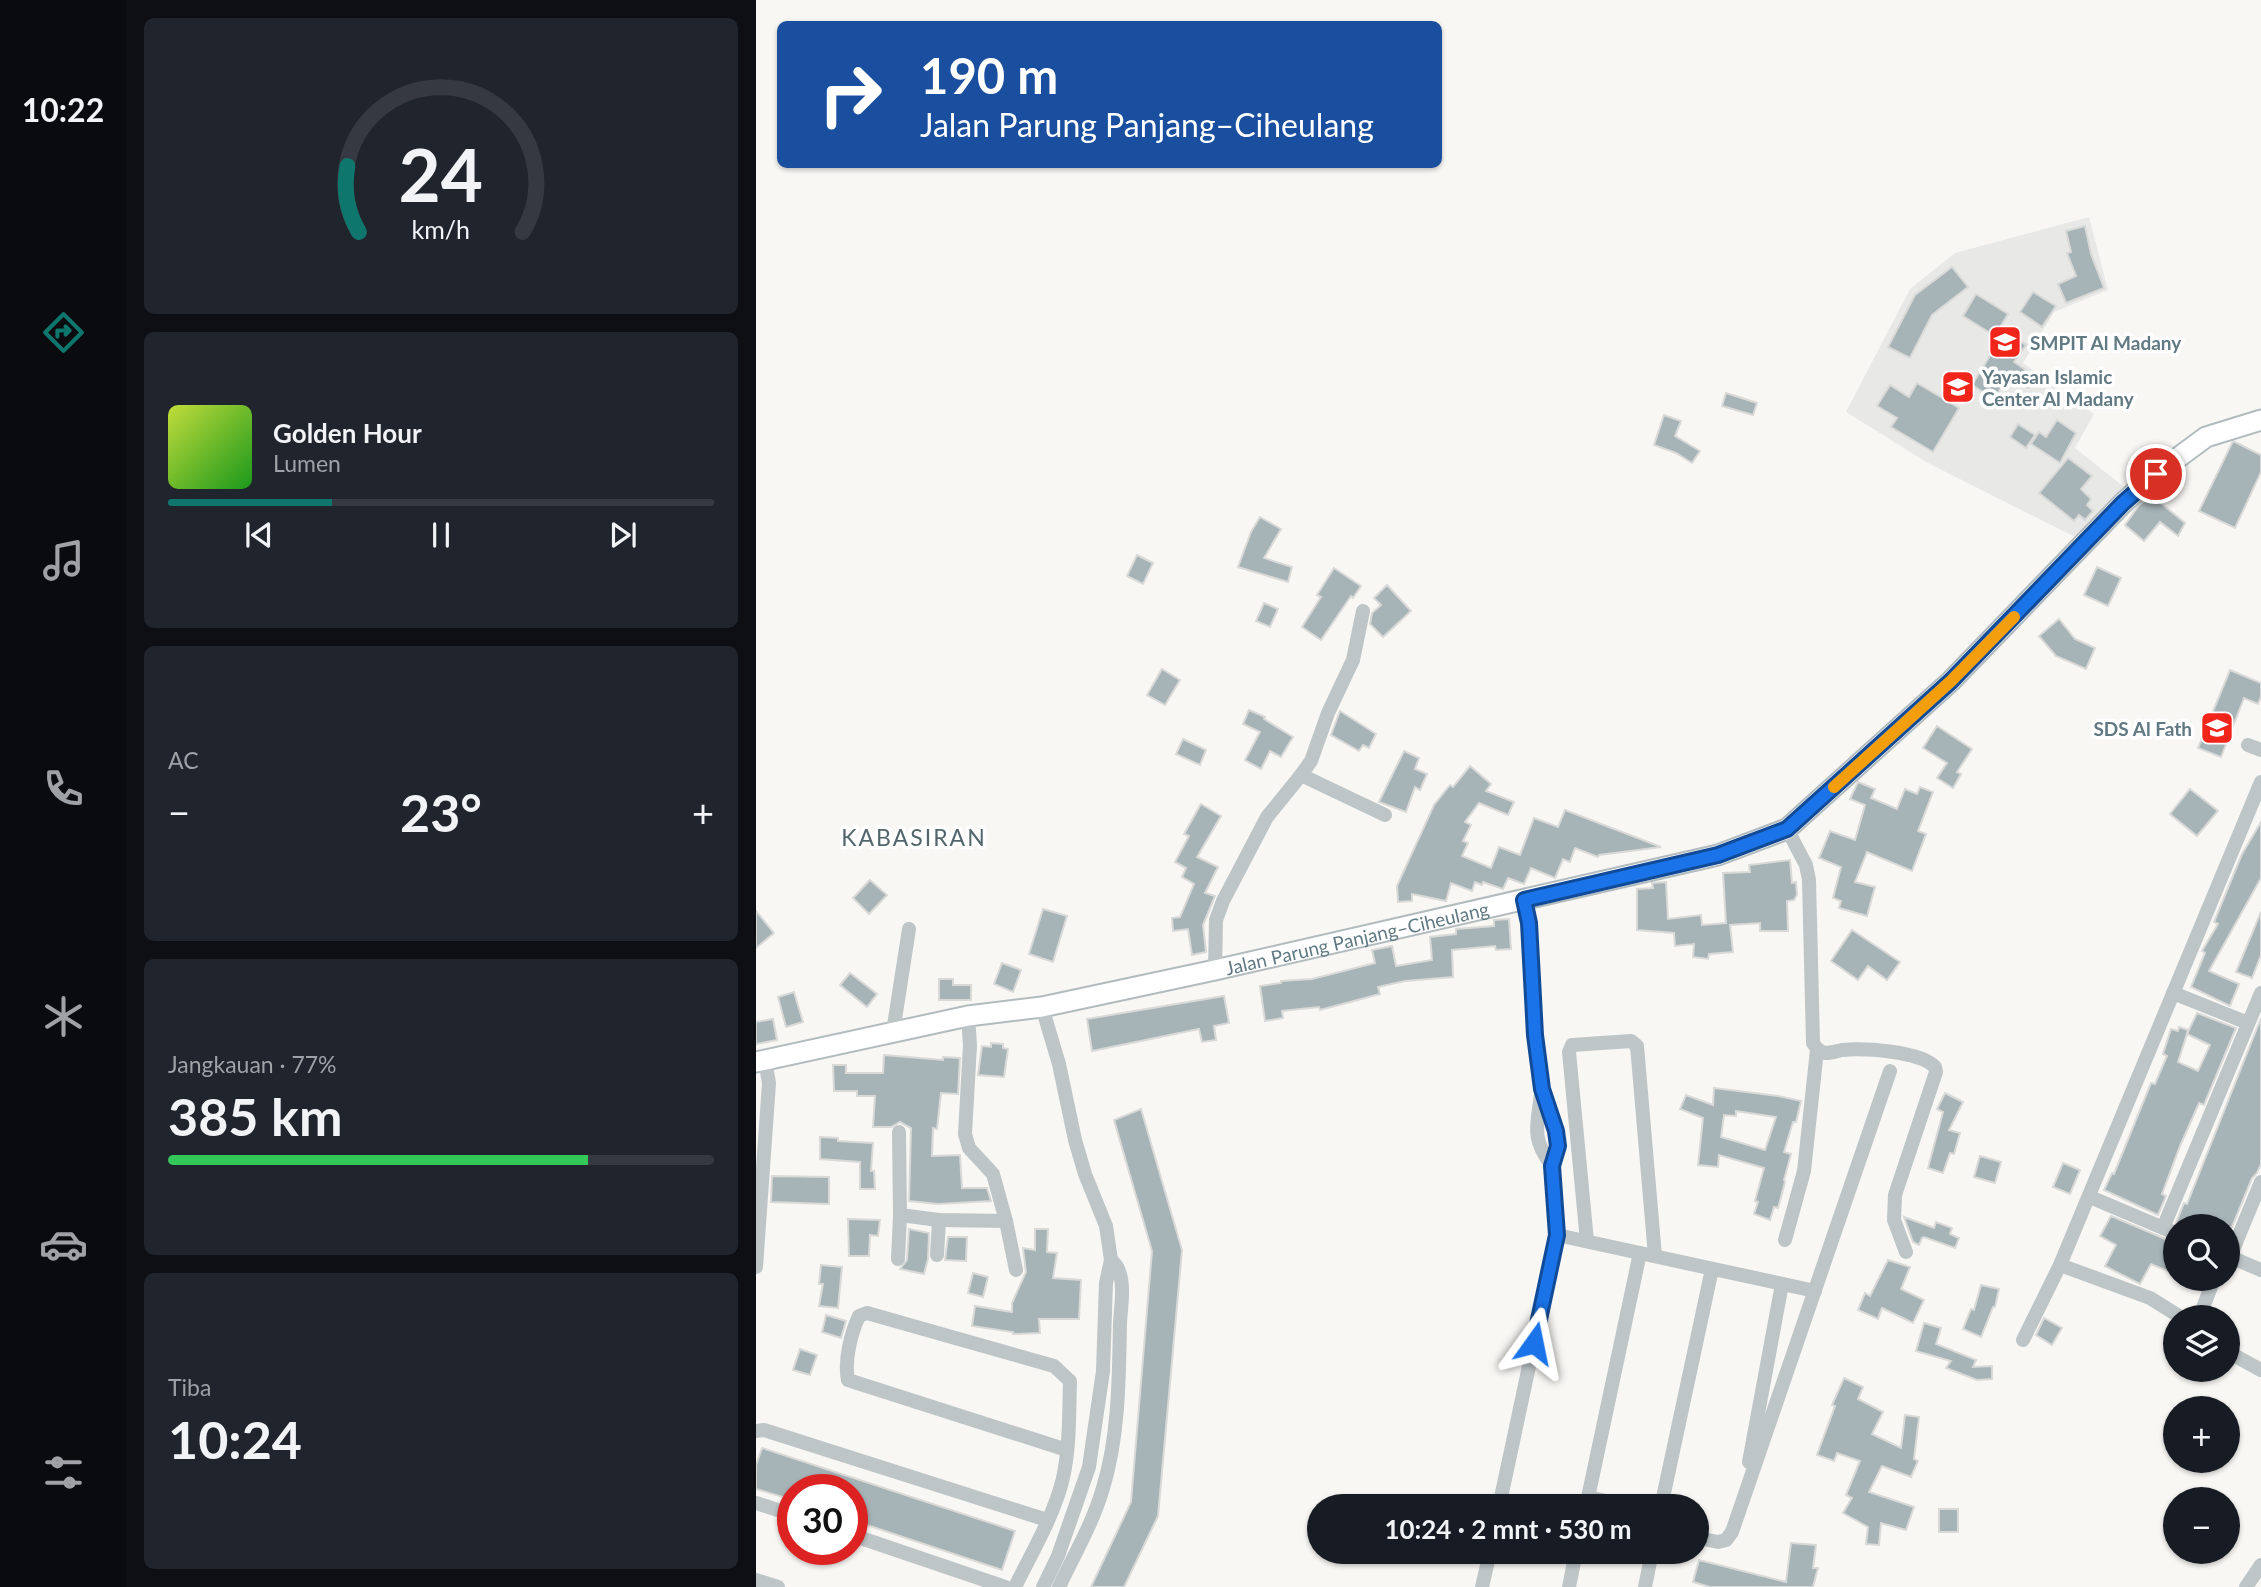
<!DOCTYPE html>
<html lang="id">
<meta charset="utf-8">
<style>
:root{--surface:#171b24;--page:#20242c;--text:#f1f3f6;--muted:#9ea1a6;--line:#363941;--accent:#0f766e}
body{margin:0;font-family:Lato,sans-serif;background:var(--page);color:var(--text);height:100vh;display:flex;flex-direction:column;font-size:26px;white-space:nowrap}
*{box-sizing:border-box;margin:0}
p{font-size:23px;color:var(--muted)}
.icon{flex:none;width:38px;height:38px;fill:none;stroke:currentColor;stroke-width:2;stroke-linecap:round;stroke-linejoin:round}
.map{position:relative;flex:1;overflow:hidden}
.details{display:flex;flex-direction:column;gap:18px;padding:18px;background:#0d0f14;width:630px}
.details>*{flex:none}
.banner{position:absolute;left:21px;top:21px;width:665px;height:147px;border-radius:10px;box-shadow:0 2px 5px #0004;background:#1a4fa0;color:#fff;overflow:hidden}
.buttons{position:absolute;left:1407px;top:1214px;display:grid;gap:14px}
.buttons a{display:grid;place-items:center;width:77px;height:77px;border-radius:50%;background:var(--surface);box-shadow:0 2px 5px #0004;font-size:35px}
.speed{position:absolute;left:21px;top:1474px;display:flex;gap:14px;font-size:35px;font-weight:700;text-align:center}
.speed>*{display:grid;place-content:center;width:91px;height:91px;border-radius:50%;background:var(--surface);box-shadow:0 2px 5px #0004;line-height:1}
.speed .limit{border:10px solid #d22;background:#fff;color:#111}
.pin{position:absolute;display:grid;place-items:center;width:60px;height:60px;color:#fff;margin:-30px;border:4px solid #fff;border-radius:50%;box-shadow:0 2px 7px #0007}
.me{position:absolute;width:77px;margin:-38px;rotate:12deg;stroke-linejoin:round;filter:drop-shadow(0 0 5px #0008)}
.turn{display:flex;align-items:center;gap:24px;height:147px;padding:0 28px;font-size:32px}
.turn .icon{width:91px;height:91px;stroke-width:2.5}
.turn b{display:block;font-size:49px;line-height:60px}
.big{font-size:52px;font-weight:700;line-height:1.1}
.details .card{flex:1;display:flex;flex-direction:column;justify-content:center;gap:10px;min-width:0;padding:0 24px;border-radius:10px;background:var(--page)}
.details .dial{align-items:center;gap:0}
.dial svg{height:182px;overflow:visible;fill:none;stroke:var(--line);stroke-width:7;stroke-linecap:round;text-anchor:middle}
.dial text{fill:var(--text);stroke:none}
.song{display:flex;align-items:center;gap:21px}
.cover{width:84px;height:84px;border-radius:10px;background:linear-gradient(135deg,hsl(70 70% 55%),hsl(120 70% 35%))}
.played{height:7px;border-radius:4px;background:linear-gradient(90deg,var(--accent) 30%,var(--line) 30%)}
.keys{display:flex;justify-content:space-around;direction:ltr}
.heat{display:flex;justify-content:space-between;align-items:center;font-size:38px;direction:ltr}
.charge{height:10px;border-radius:5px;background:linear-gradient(90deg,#34c759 77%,var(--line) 0)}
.trip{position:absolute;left:551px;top:1494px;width:402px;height:70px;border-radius:35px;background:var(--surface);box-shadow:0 2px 5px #0004;font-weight:700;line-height:70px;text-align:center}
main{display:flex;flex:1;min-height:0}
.menu{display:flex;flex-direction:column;width:126px;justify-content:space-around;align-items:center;background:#090b0e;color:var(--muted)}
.menu .icon{width:49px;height:49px}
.menu .current{color:var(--accent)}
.menu b{font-size:32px;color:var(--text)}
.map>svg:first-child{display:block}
</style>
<main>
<nav class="menu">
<b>10:22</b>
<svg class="icon current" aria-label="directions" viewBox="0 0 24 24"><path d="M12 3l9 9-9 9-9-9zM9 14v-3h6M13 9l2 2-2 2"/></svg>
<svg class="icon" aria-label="music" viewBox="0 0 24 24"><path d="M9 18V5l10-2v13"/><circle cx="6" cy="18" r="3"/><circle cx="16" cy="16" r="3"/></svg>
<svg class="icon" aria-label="phone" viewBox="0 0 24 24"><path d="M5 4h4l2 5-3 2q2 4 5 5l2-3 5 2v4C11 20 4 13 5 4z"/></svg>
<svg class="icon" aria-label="climate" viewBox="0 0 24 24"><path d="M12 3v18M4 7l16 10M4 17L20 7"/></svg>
<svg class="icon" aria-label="car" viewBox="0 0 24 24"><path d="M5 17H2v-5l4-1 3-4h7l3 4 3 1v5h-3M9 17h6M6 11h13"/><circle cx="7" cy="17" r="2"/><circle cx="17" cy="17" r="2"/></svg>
<svg class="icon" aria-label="filters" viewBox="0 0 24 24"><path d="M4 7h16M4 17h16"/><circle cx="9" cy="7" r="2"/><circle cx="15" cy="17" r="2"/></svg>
</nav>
<section class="details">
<div class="card dial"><svg viewBox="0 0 100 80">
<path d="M14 69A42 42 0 1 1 86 69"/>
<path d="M14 69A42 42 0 0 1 9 40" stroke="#0f766e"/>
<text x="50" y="56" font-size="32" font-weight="700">24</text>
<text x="50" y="72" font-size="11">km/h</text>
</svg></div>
<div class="card">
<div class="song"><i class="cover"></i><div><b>Golden Hour</b><p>Lumen</p></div></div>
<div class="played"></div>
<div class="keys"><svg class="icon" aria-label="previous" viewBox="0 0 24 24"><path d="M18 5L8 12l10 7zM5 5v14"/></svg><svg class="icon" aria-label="pause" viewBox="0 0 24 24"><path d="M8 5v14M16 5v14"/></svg><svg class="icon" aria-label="next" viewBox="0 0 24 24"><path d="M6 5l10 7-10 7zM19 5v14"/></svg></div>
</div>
<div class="card"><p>AC</p>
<div class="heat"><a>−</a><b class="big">23°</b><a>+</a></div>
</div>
<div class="card"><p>Jangkauan · 77%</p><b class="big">385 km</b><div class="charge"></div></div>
<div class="card"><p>Tiba</p><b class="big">10:24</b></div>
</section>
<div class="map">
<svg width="1505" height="1587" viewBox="0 0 1505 1587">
<rect width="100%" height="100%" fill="#f8f7f4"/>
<polygon fill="#e8e9e7" points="1333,217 1352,290 1298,312 1267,363 1338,414 1319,448 1372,490 1321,538 1172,463 1090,412 1154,289 1199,253"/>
<g fill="#a6b3b7" stroke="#d9d9d7" stroke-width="2" fill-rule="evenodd">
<polygon points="1329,226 1335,254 1348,288 1310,303 1302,284 1320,276 1311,253 1315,252 1310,231"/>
<polygon points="1196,267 1212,287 1176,315 1154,358 1132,347 1159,295"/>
<polygon points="1277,292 1300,306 1286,327 1264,312"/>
<polygon points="1220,294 1252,314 1239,336 1207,316"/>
<polygon points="1248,330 1270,345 1258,362 1279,376 1272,388 1253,376 1238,399 1216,385 1235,354 1233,352"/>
<polygon points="1161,383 1203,408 1177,452 1135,427 1141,418 1121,406 1134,385 1153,397"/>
<polygon points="970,393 1001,403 997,415 966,406"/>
<polygon points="908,415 925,421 919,436 944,451 936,463 920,453 898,445"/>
<polygon points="1301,420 1320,433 1304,463 1275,444 1283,432 1290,437"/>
<polygon points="1262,424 1279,435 1270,448 1254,437"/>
<polygon points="1477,441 1505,455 1505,472 1479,528 1443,511"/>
<polygon points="1312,458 1336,476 1325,489 1335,499 1331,505 1337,511 1329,520 1323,515 1318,521 1283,493"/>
<polygon points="1395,495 1429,523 1422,536 1404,522 1388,541 1369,525 1383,505"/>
<polygon points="504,517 525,529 508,558 536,567 532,582 482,567 495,532"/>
<polygon points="381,555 397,563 387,584 371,576"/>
<polygon points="1341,567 1365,578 1352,606 1328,595"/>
<polygon points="578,568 605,586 597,598 595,596 565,640 546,627 565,597 561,595"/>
<polygon points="631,585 655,611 627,637 614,624 616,613 625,605 618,598"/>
<polygon points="508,603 522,609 514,627 500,621"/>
<polygon points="1303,619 1319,639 1339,648 1330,669 1300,656 1283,636"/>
<polygon points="406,669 424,680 409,705 391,695"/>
<polygon points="1474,670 1505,683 1505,697 1502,704 1488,698 1465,757 1442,748"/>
<polygon points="493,710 509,717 508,719 537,737 525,757 514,751 505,769 489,760 504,732 487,724"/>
<polygon points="584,711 620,734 613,748 607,745 603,751 575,735"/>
<polygon points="1181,726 1216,749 1201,772 1205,774 1197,788 1181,778 1191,763 1167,748"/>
<polygon points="427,739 450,750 444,765 420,754"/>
<polygon points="648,751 663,758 659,769 671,774 664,790 659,787 650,812 623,802"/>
<polygon points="714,766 735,784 730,791 758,802 752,815 723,803 709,822 715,825 707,841 712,843 706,856 735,868 743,847 764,855 778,818 802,827 809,810 905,847 843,855 842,857 819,848 814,862 807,859 799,878 775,868 768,884 752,878 747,889 727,882 726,885 719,882 716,891 695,883 690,901 656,894 656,901 642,902 641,886 678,805 694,785 697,787"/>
<polygon points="1102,782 1119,789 1115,798 1141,809 1149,789 1161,794 1164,787 1177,792 1162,831 1170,834 1156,871 1111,852 1099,882 1119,887 1111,916 1083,908 1085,901 1077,898 1085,867 1063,858 1074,831 1099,840 1109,805 1094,799"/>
<polygon points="1434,789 1462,811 1441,836 1414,814"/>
<polygon points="445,804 465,816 441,857 462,867 449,893 459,896 447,925 450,952 436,955 432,929 417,931 416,918 424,917 438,884 426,877 430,868 419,862 433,836 428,834"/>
<polygon points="1505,822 1505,878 1453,971 1483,984 1474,1006 1435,987 1449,953 1446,951 1462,924 1458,922 1486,854"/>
<polygon points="1034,860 1036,883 1040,882 1041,895 1038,900 1031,901 1032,931 1004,931 1004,923 974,925 977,952 953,954 952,959 937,957 938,944 919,946 918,933 881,930 881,889 897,888 896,883 910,882 912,919 945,915 946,925 970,923 967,873 994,872 993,865"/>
<polygon points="114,880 131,895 113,914 97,898"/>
<polygon points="287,909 311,916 297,962 273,954"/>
<polygon points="0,911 18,933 0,948"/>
<polygon points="1505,912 1505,955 1496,978 1480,972"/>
<polygon points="753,919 755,949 740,950 739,946 696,950 697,977 649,981 622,987 624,994 564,1010 563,1007 526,1011 527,1018 509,1021 504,986 525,983 525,981 556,979 619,963 616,950 636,946 640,966 676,960 674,937 700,934 700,929 738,926 738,920"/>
<polygon points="1096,930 1144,962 1131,980 1112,966 1102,980 1075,961"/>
<polygon points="246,963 265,970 257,992 238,984"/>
<polygon points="94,973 121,994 111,1007 84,985"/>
<polygon points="183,979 197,979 197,985 215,985 215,1000 183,1000"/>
<polygon points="38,992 47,1022 30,1027 22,997"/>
<polygon points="468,996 473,1023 458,1026 460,1040 446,1042 443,1029 336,1051 331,1019"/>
<path d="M 1441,1013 L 1480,1028 L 1448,1105 L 1443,1103 L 1424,1146 L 1406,1194 L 1410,1196 L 1402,1215 L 1348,1190 L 1356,1173 L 1358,1174 L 1395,1083 L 1399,1084 L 1411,1056 L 1407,1054 L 1415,1029 L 1422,1031 L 1423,1027 L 1432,1030 L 1431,1034 ZM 1431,1034 L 1454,1045 L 1442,1071 L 1422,1062 Z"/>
<polygon points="1505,1018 1505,1164 1501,1173 1496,1178 1476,1227 1426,1227 1420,1223 1428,1203 1431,1204"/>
<polygon points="17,1019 21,1040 0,1044 0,1022"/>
<polygon points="235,1043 247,1044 247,1048 252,1049 248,1077 222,1075 226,1046 235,1047"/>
<polygon points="128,1055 187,1060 187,1057 204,1058 202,1094 185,1093 181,1129 177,1128 176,1156 204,1155 206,1188 231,1188 235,1201 182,1204 153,1201 155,1128 144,1122 135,1127 117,1127 119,1096 101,1096 101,1091 78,1091 77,1065 90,1065 90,1073 127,1073"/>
<path d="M 958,1088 L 1022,1096 L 1045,1101 L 1040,1122 L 1037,1122 L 1028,1152 L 1035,1154 L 1028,1180 L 1029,1182 L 1022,1208 L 1018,1207 L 1014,1220 L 998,1214 L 1002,1202 L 999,1201 L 1008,1168 L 963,1155 L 962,1167 L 942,1165 L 947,1118 L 924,1109 L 930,1095 L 957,1105 ZM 980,1111 L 1020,1117 L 1009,1150 L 965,1137 L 968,1115 L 980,1116 Z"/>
<polygon points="1189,1093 1207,1102 1193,1130 1204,1133 1198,1154 1194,1153 1187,1173 1172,1168 1187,1112 1181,1109"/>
<polygon points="385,1109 426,1250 402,1516 368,1587 335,1587 375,1502 396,1251 358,1120"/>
<polygon points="64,1137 82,1138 82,1141 117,1143 115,1171 118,1171 119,1189 104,1189 104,1162 64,1159"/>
<polygon points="1224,1156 1245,1162 1239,1183 1218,1177"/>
<polygon points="1307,1163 1324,1170 1314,1194 1297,1187"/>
<polygon points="16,1176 73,1177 73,1204 15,1202"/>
<polygon points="1355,1216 1419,1243 1419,1274 1395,1264 1384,1284 1349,1266 1360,1245 1344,1236"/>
<polygon points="1148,1217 1178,1228 1180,1222 1196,1228 1194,1234 1203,1238 1199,1248 1168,1237 1166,1238 1163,1245 1157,1242"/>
<polygon points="92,1219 124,1220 122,1236 114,1235 113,1256 93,1256"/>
<polygon points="153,1229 173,1233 172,1259 168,1274 144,1269 151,1260"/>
<polygon points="279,1229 292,1229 291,1252 301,1253 297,1278 325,1280 323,1319 283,1319 284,1333 257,1334 257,1332 216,1326 219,1306 256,1312 256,1303 270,1272 267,1248 279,1250"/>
<polygon points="192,1237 211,1237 210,1261 189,1260"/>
<polygon points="1132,1260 1154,1267 1145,1289 1168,1300 1157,1323 1126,1308 1122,1319 1102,1310 1109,1293 1114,1296"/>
<polygon points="65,1265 86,1267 82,1308 63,1306 67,1284 63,1284"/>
<polygon points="217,1273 232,1277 227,1297 212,1293"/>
<polygon points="1225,1285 1243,1289 1239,1307 1237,1307 1225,1337 1207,1329 1215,1309 1218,1310"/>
<polygon points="70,1315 90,1321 85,1338 66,1332"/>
<polygon points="1288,1318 1306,1328 1296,1345 1280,1335"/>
<polygon points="1168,1323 1185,1328 1180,1344 1220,1360 1217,1367 1236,1366 1236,1379 1221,1380 1190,1368 1195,1361 1160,1351"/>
<polygon points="44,1349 61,1355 54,1375 37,1370"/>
<polygon points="1088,1378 1107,1387 1102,1399 1127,1412 1116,1434 1145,1448 1149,1415 1163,1417 1158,1459 1162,1461 1155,1477 1126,1466 1113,1492 1158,1507 1150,1530 1125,1523 1123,1545 1110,1544 1112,1527 1087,1513 1096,1498 1090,1495 1104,1461 1081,1453 1078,1461 1061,1455 1079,1406 1076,1405"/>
<polygon points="6,1448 259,1531 246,1570 96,1520 96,1489 37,1489 37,1500 0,1489 0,1465"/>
<rect x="1183" y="1509" width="19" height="23"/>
<polygon points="1035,1543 1060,1545 1057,1568 1062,1568 1057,1587 954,1587 937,1582 943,1560 1030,1582"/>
</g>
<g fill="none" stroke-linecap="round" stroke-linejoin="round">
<defs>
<g id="secondary">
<path id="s1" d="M 0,1062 L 212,1016 L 286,1007 L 459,970 L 962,855 L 1031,829 L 1195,681 L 1367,503 L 1400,474 L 1450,437 L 1505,420"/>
</g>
</defs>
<use href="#secondary" stroke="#b2bbbe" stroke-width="23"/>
<g stroke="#bdc5c7" stroke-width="14">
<polyline points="607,611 597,660 572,713 555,761 545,775 629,815"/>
<polyline points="1492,745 1505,750"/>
<path d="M 1031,829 L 1050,865 L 1053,880 L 1057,1043 C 1060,1048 1063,1052 1070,1053 C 1075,1053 1081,1051 1086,1050 C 1108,1048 1164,1051 1179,1067 L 1180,1072 L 1139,1195 L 1138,1220 L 1150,1252"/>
<polyline points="459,970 460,920 467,901 511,817 545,775"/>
<polyline points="1417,993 1492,1023"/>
<polyline points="286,1007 303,1064 319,1140 329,1174 350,1226 355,1260 350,1283 347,1371 333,1467 302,1556 287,1587"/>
<polyline points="212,1016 214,1045 209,1134 213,1148 237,1174 250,1221 260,1270"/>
<polyline points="137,1032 153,929"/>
<path d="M 785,1094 C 781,1127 775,1138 796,1166"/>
<polyline points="143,1132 144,1215"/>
<polyline points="1334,1197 1419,1233"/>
<polyline points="1407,1228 1505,993"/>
<polyline points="801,1235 1059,1291"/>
<polyline points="1029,1240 1048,1171 1061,1050"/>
<polyline points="831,1241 813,1052 816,1045 875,1041 881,1046 899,1256"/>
<polyline points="181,1255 183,1220"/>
<polyline points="1472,1256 1505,1270"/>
<polyline points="1474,1257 1505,1182"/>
<polyline points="142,1259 144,1215 183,1220 250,1221"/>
<polyline points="0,1267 13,1083 9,1060"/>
<polyline points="1426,1318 1394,1298 1304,1265 1505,782"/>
<polyline points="1443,1318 1458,1279"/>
<polyline points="1267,1340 1304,1265"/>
<polyline points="1472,1352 1505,1370"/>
<polyline points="0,1431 8,1430 291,1520"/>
<polyline points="993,1462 1026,1284"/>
<polyline points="832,1497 877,1507"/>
<polyline points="0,1503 37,1515"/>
<polyline points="743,1507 801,1235 796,1166 802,1146 800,1131 786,1089 779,1035 773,923 768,900"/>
<polyline points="830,1507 884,1253"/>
<polyline points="905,1507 956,1269"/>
<polyline points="96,1535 249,1587"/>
<polyline points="942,1538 962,1542 970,1540 976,1532 1134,1071"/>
<polyline points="0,1580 22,1587"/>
<path d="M 259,1587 C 276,1552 298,1516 307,1478 C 314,1446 313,1413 314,1381 L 298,1366 L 111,1313 L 103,1316 C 95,1333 88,1361 92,1380 L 311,1450"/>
<path d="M 303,1587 C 318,1555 337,1523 347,1488 C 363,1436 363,1377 364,1322 C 365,1307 369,1283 362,1269 C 361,1265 358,1263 355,1260"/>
<polyline points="726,1587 734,1552"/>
<polyline points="813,1587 820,1552"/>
<polyline points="889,1587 896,1552"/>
<polyline points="1490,1587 1505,1565"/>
</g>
<use href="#secondary" stroke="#fff" stroke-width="19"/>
</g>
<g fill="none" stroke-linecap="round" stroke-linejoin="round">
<defs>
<polyline id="route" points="778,1343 801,1235 796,1166 802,1146 800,1131 786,1089 779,1035 773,923 768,900 962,855 1031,829 1195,681 1367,503 1400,474"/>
</defs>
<use href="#route" stroke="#114b97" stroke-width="18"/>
<use href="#route" stroke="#1a73e8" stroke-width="12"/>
<polyline stroke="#f59e0b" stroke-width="12" points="1078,787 1195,681 1258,617"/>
</g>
<defs>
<symbol id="school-square" viewBox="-11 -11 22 22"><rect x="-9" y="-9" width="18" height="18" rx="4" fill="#f2251a" stroke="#fff"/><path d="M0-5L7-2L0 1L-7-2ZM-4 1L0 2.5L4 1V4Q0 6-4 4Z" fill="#fff"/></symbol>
</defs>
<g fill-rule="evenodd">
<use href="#school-square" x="1230" y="323" width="38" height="38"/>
<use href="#school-square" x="1183" y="368" width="38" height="38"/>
<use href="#school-square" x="1442" y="709" width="38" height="38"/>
</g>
<g text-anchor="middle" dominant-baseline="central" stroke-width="7" stroke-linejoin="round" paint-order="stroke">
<g font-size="19" font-weight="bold" fill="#607982" stroke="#fff" text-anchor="start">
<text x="1274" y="342">SMPIT Al Madany</text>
<text x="1226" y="376">Yayasan Islamic<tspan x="1226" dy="22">Center Al Madany</tspan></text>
<text x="1436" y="728" text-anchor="end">SDS Al Fath</text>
</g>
<g font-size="19" fill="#607982" stroke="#fff">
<text stroke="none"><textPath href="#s1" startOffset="614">Jalan Parung Panjang–Ciheulang</textPath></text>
</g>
<g font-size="23" letter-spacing="2" fill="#52666c" stroke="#fff">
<text x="158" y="837">KABASIRAN</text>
</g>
</g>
</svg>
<div class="buttons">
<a><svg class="icon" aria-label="search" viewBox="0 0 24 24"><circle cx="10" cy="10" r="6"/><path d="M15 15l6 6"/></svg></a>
<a><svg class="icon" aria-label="layers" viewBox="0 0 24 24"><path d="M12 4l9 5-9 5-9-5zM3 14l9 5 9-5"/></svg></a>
<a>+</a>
<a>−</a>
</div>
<div class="speed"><div class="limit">30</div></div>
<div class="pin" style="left:1400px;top:474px;background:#d93025"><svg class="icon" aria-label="arrive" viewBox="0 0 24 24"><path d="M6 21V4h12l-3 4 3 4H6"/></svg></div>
<svg class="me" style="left:778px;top:1343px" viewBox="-20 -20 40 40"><path d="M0-17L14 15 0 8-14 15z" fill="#1a73e8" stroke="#fff" stroke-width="4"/></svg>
<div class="trip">10:24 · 2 mnt · 530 m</div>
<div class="banner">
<div class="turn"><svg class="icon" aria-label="right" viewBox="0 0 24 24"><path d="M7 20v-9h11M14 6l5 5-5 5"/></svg><div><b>190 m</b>Jalan Parung Panjang–Ciheulang</div></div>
</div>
</div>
</main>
